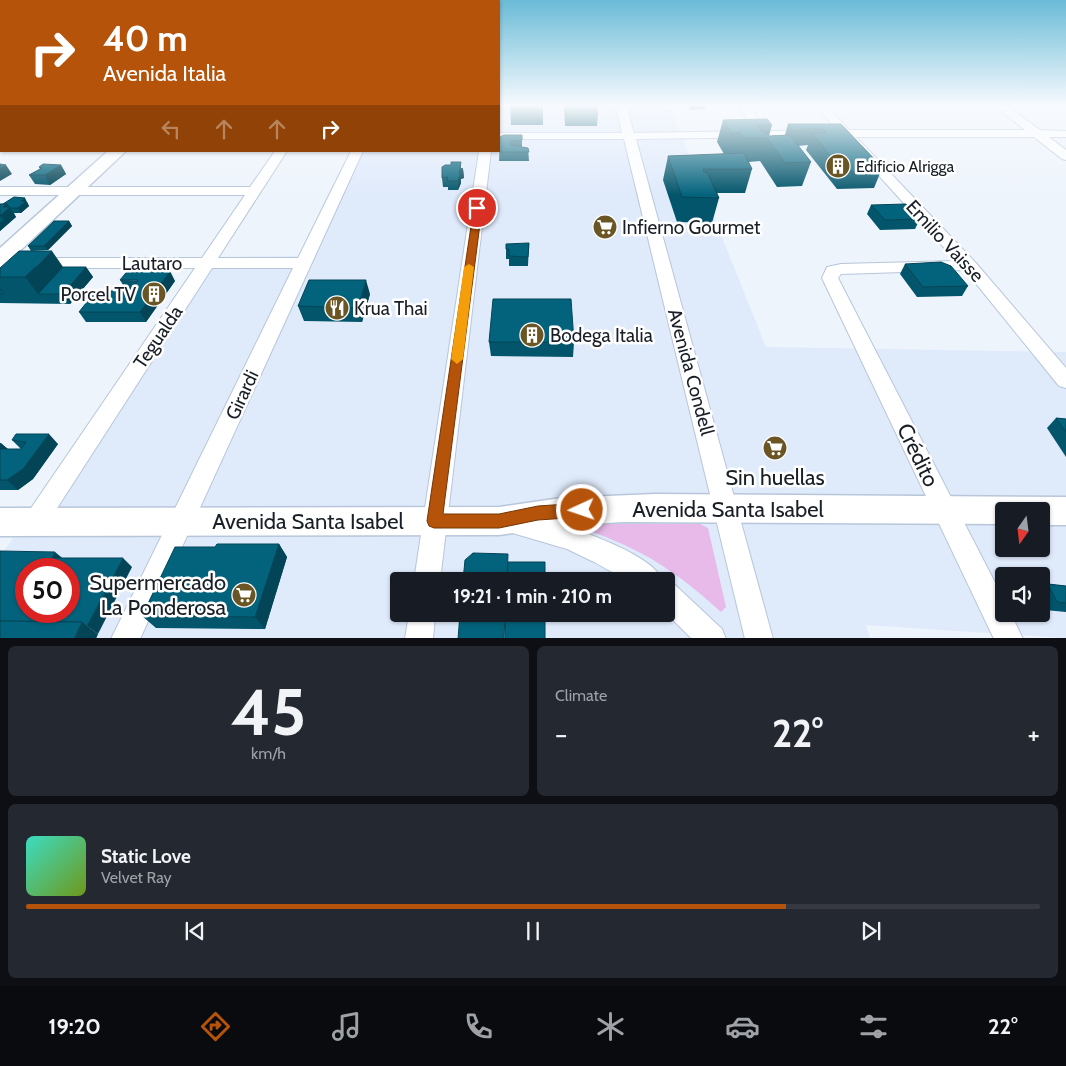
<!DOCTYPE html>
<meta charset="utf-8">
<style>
:root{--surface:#171b24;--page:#242831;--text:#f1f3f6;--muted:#9ea1a6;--line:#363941;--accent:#b45309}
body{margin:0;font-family:Cabin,sans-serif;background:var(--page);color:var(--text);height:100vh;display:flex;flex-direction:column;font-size:19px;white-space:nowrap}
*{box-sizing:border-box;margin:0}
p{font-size:16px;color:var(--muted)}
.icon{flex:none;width:28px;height:28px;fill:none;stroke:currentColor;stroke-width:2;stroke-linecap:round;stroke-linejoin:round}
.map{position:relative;height:638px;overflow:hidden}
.sheet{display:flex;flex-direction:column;gap:8px;padding:8px;background:#0d0f14;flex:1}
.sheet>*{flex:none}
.guide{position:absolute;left:0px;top:0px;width:500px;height:152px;box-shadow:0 1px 4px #0004;background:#b45309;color:#fff;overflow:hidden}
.needle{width:32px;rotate:194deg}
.fabs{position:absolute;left:995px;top:502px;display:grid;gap:10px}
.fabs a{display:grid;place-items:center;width:55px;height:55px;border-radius:5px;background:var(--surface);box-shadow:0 1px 4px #0004;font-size:25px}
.speed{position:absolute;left:15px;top:558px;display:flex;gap:10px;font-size:25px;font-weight:700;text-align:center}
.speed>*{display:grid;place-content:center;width:65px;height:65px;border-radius:50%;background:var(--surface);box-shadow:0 1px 4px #0004;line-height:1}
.speed .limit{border:8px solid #d22;background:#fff;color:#111}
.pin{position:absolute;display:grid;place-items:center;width:42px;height:42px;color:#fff;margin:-21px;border:2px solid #fff;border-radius:50%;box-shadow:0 1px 5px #0007}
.me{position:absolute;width:55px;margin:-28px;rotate:267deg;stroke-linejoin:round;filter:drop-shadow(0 0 4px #0008)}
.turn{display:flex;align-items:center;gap:18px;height:105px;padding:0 20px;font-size:22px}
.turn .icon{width:65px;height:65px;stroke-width:2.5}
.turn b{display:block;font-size:35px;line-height:42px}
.lanes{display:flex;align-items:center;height:48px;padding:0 20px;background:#0003;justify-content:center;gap:25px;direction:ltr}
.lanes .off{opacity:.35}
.big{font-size:38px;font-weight:700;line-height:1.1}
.sheet .card{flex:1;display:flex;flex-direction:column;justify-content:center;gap:8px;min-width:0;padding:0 18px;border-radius:8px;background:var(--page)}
.sheet .dial{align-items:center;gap:0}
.dial b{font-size:65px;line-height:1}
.song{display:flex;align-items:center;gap:15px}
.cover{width:60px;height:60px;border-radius:8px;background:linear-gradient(135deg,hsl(170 70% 55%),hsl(80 70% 35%))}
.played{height:5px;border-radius:2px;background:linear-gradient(90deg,var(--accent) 75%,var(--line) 75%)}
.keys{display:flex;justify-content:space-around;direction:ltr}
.heat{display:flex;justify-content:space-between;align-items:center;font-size:28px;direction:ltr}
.sheet .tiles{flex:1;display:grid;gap:8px;grid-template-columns:1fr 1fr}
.card:last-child{grid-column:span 2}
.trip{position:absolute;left:390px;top:572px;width:285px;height:50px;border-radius:5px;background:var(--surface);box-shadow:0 1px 4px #0004;font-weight:700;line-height:50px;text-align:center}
.tab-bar{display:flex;height:80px;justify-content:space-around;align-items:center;background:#090b0e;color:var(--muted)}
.tab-bar .icon{width:35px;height:35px}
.tab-bar .selected{color:var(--accent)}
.tab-bar b{font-size:22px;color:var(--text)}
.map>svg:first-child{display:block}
</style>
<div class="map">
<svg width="1066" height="639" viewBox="0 0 1066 639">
<rect width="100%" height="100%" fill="#eef4fc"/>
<path fill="#dfeafb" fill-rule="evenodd" d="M 499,105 L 669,105 L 766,347 L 1066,352 L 1066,638 L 866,625 L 870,638 L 0,639 L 0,557 L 201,257 L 300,256 L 356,151 L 499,151 ZM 1004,511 L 1041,511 L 1041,549 L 1004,549 ZM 26,569 L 69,569 L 69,611 L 26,611 ZM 1004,576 L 1041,576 L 1041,614 L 1004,614 ZM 399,581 L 666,581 L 666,614 L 399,614 Z"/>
<path fill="#e7bae9" d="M 587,524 L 700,524 L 708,528 L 726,607 L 721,612 C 677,572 643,549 586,530 Z"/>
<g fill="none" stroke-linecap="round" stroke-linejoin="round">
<defs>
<g id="minor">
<polygon points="616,105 626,105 634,133 755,131 738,105 749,105 766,131 837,130 815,105 826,105 849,130 1025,130 994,105 1006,105 1040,130 1066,131 1066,137 1049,137 1066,150 1066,160 1062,159 1034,137 856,137 975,262 1066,368 1066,388 1059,386 965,270 841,274 838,278 1004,600 1004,614 1011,614 1023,639 994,639 822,278 827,267 841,264 956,261 843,136 636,139 773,639 745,639 624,139 499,139 499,133 622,133"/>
<rect x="0" y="130" width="1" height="6"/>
<polygon points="275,151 287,151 218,258 298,258 351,151 363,151 140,639 111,639 293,268 212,268 43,530 35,533 27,530 23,522 27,514 195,268 0,268 0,258 202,258 245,195 0,195 0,187 250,187"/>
<polygon points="479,151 491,151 440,581 414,581"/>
<path d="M 517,513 C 549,519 652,550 663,581 L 628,581 L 594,562 L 567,549 L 509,532 L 505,524 L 509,516 Z"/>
<polygon points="665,581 666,581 675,585 722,629 726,639 692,639 666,613"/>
<polygon points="409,614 435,614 433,639 405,639"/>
</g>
<g id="major">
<polygon points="108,151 126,151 7,263 0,265 0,248"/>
<polygon points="655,494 1066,497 1066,525 1041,525 1041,511 1004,511 1004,524 623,522 561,526 499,535 0,536 0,508 499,507 561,498"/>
</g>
</defs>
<use href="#minor" stroke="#b8c6da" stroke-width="2"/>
<use href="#major" stroke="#b8c6da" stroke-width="3"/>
<use href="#minor" fill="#fff" fill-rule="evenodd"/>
<use href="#major" fill="#fff" fill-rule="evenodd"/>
</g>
<g fill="#03556b">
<polygon points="510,105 543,105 543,125 511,125"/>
<polygon points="564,105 596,105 598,114 597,126 565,126"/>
<polygon points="688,105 705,105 705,109 690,110"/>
<polygon points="723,120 772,125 769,136 785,135 788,124 841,124 880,165 879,168 881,171 874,188 837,189 806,150 808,145 798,146 811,162 802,186 777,187 760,161 748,162 752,169 745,193 716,193 719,198 712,223 677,222 663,180 668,156 724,154 717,142"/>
<polygon points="522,135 522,147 528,148 529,161 499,161 500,137"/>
<polygon points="61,165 66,174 50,185 35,184 29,175 40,169 39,167"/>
<polygon points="461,168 463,169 464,178 461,179 461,183 458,190 448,190 448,187 443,187 442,178"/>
<polygon points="27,202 29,206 21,213 14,213 16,217 0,231 0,204"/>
<polygon points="871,205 920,219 915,229 880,230 867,214"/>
<polygon points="69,221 72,226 48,250 31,251 28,246"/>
<polygon points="529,243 528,266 509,266 509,259 506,259 506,249"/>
<polygon points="905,264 968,286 962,296 917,297 900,274"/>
<polygon points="63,267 86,267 93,277 70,304 0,303 0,268"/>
<polygon points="120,280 175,281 146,322 86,322 79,312 109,294 125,288"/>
<polygon points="370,294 362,322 304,321 298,306"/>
<polygon points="489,342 574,342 573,357 491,356"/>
<polygon points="1056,418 1066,419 1066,457 1047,428"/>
<polygon points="12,440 58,444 33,479 18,490 0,490 0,443 8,449 21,449"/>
<polygon points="279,544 287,557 265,629 156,628 142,616 215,547"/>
<polygon points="1048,584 1066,586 1066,612 1045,610 1041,603 1041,588"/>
</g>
<g fill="#034557">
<polygon points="461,162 461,170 463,169 464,178 461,179 461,183 458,190 458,181"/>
<polygon points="6,165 12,174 0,181 0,168"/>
<polygon points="61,165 66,174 50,185 45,175"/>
<polygon points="25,198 29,206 21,213 18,208 21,201"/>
<polygon points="7,204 16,217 0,231 0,223 4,220 0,216 3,207"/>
<polygon points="69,221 72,226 48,250 44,246"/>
<polygon points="52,251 70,277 38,294 25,277"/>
<polygon points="86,267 93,277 70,304 63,294"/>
<polygon points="170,271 175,281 146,322 140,312"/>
<polygon points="366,280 370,294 362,322 358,308"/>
<polygon points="49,434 58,444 33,479 18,490 7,480"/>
<polygon points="0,443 1,443 11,452 0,464"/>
<polygon points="279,544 287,557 265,629 255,617"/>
<polygon points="55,552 66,561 52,558"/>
<polygon points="123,558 132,567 98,634 87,626"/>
<polygon points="82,622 98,634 96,639 74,639"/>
</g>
<g fill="#04637c" stroke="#034557" fill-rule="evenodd">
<polygon points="565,105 596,105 598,114 565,114"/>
<polygon points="767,119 772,125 757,125 762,132 766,132 769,136 790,135 811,162 785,163 767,138 744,138 740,133 731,133 723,120"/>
<polygon points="788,124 841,124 880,165 876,165 881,171 843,172 812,133 826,133 823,129 802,129 803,131 793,130"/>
<polygon points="504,135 522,135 522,140 511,141 511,145 528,148 529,152 499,152 500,137"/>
<polygon points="744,153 752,169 703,169 704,172 707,172 719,198 682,197 668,156"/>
<polygon points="451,162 461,162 460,168 463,169 459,170 460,174 458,181 447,181 448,177 442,178 442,167 445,165 451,165"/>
<polygon points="0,164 6,165 0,168"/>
<polygon points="43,164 61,165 45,175 29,175 42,168 39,167"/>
<polygon points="14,197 25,198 21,201 26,201 18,208 10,208 7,204 3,204"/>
<polygon points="0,204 7,204 3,207 10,207 0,216"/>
<polygon points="906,204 920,219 885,220 871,205"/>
<polygon points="54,221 69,221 44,246 28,246"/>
<polygon points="529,243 528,257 509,256 509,249 506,249 506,244"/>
<polygon points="19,251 52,251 25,277 0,277 0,268"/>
<polygon points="941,262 951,266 968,286 923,287 905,264"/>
<polygon points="63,267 86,267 63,294 38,294"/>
<polygon points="130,268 164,268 170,271 140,312 79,312 94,293 109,294 114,288 132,288 138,280 120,280"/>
<polygon points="309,280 366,280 358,308 298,306"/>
<polygon points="0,289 4,294 0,294"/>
<polygon points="493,299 571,299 574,342 489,342"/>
<polygon points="1056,418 1066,419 1066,432"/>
<polygon points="16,434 49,434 23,469 7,480 0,480 0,449 21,449 26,442 12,440"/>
<polygon points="217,544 279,544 255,617 142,616 175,547 215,547"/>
<path d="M 0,551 L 55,552 L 52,558 L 123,558 L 87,626 L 82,622 L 0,621 ZM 26,569 L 69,569 L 69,611 L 26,611 Z"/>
<polygon points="473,553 508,554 507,581 463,581 465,560"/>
<polygon points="508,562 545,562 545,581 507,581"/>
<polygon points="1048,584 1066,586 1066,603 1057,602"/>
<polygon points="460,614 505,614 504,639 458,639"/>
<polygon points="506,614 545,614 545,639 505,639"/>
<polygon points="0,621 82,622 74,639 0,639"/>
</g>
<linearGradient id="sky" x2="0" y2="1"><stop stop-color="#6abbd7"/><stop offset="0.54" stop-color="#f7fafe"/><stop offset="1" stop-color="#f7fafe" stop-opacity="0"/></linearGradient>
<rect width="1066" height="195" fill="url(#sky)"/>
<polygon fill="#b45309" stroke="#753606" points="474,206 477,206 482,208 443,514 499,514 538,506 582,503 588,505 590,510 588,515 582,517 538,520 499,528 434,528 429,526 427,521"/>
<polygon fill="#f59e0b" points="469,264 474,267 463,359 457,364 451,359 464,267"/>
<defs>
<symbol id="building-disc" viewBox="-11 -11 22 22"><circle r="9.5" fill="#6a5524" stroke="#fff"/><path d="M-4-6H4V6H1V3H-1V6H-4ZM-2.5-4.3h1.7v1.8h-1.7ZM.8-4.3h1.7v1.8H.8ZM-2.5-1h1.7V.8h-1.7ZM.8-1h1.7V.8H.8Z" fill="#fff"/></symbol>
<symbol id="supermarket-disc" viewBox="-11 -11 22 22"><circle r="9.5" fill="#6a5524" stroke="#fff"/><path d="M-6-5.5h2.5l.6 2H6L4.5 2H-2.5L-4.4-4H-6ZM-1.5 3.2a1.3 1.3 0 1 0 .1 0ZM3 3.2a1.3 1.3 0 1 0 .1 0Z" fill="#fff"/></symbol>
<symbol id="restaurant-disc" viewBox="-11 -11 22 22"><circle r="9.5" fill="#6a5524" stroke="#fff"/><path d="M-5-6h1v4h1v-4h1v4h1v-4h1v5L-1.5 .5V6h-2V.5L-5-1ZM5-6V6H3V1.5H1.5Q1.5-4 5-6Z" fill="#fff"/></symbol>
</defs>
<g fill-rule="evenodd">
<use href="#building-disc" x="824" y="152" width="28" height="28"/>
<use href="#supermarket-disc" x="591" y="213" width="28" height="28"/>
<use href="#building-disc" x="140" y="280" width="28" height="28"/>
<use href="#restaurant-disc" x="323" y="294" width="28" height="28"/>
<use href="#building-disc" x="518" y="321" width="28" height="28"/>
<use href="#supermarket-disc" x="761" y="434" width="28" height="28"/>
<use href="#supermarket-disc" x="230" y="581" width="28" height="28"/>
</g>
<g text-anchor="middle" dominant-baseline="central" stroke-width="5" stroke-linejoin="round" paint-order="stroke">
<g font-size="16" fill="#191f26" stroke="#fff" text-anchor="start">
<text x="856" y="166">Edificio Alrigga</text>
</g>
<g font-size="19" fill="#191f26" stroke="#fff" text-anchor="start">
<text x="622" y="227">Infierno Gourmet</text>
<text x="136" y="294" text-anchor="end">Porcel TV</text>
<text x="354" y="308">Krua Thai</text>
<text x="550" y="335">Bodega Italia</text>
</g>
<g font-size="19" fill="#191f26" stroke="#fff">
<text transform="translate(945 241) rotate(47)">Emilio Vaisse</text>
<text x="152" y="263">Lautaro</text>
<text transform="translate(158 337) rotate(-56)">Tegualda</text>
<text transform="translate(691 372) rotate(75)">Avenida Condell</text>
<text transform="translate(242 395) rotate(-65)">Girardi</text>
</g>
<g font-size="22" fill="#191f26" stroke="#fff">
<text transform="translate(918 455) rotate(64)">Crédito</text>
<text x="728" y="509">Avenida Santa Isabel</text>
<text x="308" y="521">Avenida Santa Isabel</text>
</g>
<g font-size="22" fill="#191f26" stroke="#fff">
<text x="775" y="477">Sin huellas</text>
<text x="226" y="582" text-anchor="end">Supermercado<tspan x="226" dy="25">La Ponderosa</tspan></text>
</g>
</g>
</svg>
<div class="fabs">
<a><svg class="needle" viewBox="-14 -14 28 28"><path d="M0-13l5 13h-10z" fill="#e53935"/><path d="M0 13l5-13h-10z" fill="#9ea1a6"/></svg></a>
<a><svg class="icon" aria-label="sound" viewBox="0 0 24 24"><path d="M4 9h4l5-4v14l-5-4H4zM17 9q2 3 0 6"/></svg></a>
</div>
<div class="speed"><div class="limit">50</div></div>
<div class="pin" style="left:477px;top:208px;background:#d93025"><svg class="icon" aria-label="arrive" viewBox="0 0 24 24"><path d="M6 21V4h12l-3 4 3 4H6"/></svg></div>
<svg class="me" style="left:582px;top:510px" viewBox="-20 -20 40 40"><circle r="17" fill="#b45309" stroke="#fff" stroke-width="3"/><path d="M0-11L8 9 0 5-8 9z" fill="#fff"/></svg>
<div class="trip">19:21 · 1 min · 210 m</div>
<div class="guide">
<div class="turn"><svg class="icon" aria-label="right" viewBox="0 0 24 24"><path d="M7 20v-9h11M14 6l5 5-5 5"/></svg><div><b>40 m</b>Avenida Italia</div></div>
<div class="lanes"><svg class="icon off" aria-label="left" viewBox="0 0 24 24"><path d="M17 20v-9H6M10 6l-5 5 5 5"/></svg><svg class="icon off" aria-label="ahead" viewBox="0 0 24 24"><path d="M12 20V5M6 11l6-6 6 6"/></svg><svg class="icon off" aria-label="ahead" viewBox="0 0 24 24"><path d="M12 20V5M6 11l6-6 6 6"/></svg><svg class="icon" aria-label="right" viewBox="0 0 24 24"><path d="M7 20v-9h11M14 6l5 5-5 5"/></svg></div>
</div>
</div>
<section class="sheet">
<div class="tiles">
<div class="card dial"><b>45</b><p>km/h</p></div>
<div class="card"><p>Climate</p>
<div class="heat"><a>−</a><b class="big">22°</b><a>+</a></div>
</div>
<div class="card">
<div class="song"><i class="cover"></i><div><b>Static Love</b><p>Velvet Ray</p></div></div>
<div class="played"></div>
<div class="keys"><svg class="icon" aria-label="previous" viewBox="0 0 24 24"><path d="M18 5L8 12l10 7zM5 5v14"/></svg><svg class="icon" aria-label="pause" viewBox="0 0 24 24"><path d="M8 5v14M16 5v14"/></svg><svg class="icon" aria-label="next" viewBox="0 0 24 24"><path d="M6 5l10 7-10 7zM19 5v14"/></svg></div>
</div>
</div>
</section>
<nav class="tab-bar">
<b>19:20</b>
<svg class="icon selected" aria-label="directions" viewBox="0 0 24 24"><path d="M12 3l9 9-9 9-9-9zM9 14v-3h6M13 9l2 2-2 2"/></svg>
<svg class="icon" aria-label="music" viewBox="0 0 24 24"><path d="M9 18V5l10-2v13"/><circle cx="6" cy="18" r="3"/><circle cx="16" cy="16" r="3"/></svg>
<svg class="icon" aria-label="phone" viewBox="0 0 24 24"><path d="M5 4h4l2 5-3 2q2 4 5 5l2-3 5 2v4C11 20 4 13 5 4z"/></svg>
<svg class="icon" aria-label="climate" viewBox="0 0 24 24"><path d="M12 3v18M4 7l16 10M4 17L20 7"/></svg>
<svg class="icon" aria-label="car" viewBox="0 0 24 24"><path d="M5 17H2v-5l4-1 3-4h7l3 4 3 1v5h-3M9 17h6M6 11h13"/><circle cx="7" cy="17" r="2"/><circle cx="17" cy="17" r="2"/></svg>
<svg class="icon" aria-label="filters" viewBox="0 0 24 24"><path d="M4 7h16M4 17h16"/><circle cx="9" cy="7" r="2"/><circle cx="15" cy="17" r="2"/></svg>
<b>22°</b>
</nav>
